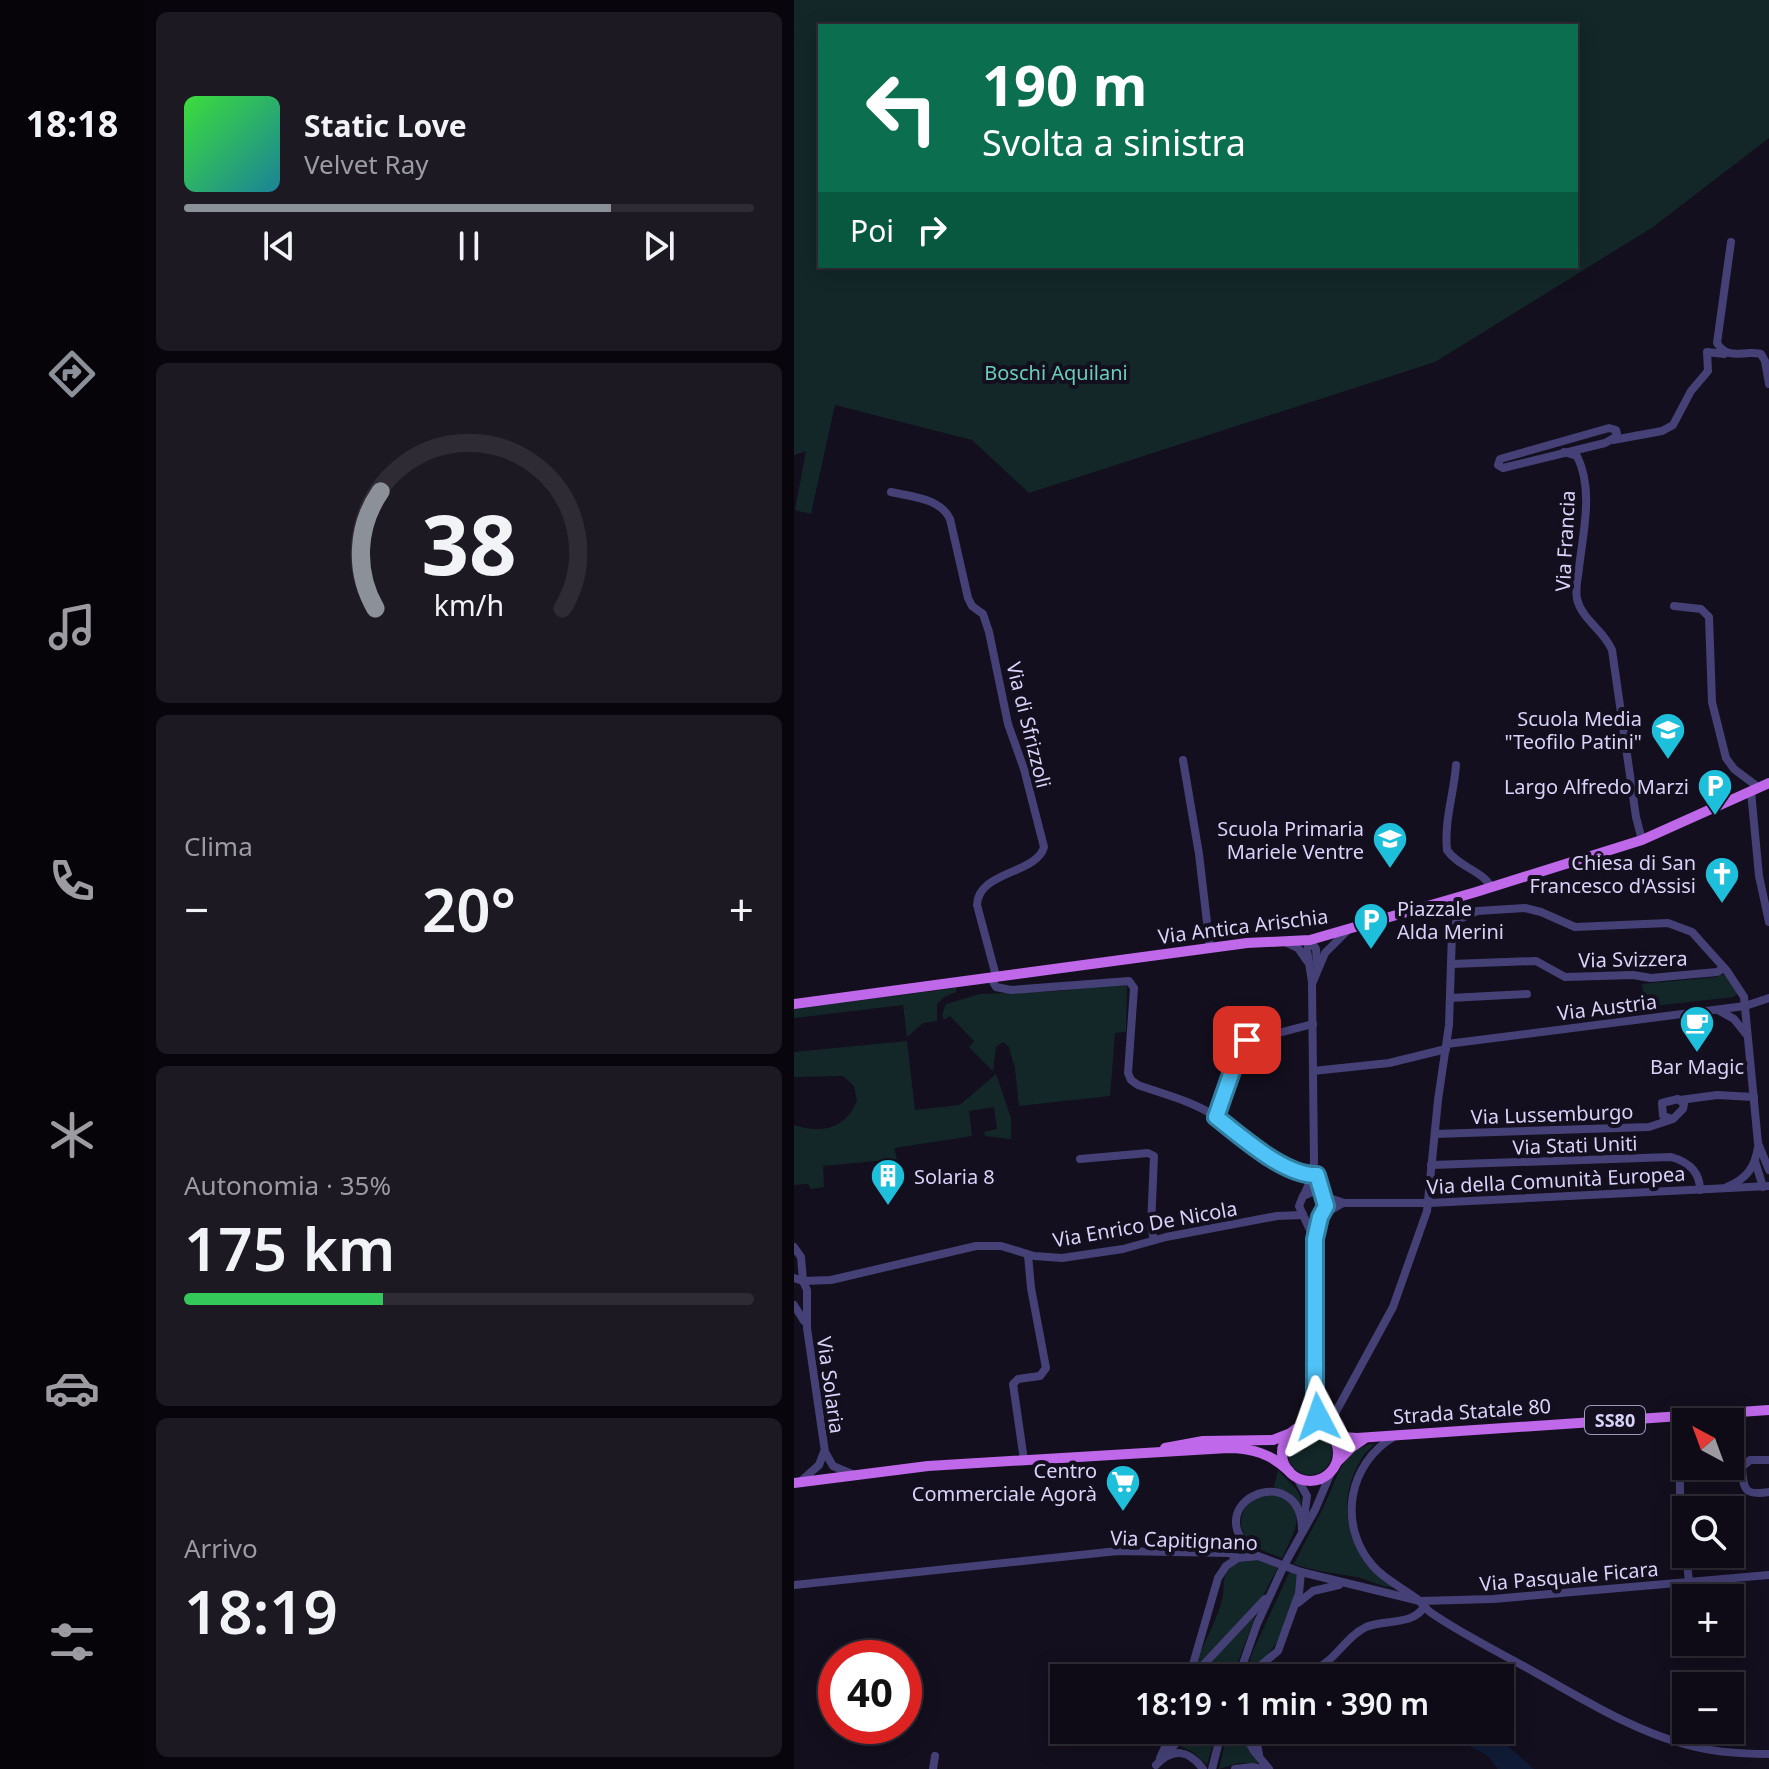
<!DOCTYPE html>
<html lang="it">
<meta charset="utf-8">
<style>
:root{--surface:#0e0b16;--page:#1c1923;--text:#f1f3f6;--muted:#9b9ba1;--line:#2e2b35;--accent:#8c9099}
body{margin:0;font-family:"Noto Sans",sans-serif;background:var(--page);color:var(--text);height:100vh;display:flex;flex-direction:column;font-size:30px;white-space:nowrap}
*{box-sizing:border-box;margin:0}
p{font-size:26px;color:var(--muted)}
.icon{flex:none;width:44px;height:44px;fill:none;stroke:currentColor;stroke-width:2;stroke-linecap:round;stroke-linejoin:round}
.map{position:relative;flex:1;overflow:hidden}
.drawer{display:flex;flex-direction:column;gap:12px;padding:12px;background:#08060c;width:650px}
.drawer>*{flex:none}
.top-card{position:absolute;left:24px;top:24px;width:760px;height:244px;border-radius:0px;box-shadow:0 4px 20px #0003,0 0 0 2px var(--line);background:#0b6e4f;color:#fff;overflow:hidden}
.needle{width:52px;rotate:319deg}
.controls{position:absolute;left:878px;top:1408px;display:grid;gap:16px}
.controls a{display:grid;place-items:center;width:72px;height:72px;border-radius:0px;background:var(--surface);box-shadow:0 4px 20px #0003,0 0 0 2px var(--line);font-size:40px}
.speed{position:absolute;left:24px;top:1640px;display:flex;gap:16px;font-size:40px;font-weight:700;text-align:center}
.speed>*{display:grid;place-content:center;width:104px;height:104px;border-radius:50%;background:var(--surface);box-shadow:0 4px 20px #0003,0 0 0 2px var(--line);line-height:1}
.speed .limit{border:12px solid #d22;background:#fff;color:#111}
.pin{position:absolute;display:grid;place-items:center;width:68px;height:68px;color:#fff;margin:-34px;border-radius:16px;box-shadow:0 4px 12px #0006}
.me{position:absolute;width:88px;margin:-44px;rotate:356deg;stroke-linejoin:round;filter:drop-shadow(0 0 6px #0008)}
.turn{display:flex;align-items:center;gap:28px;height:168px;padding:0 32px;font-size:36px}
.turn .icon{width:104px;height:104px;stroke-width:2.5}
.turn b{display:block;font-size:56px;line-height:68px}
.then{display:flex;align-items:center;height:76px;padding:0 32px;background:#0003;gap:16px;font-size:30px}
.big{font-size:60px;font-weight:600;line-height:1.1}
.drawer .widget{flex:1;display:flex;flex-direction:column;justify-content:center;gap:12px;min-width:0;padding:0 28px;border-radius:12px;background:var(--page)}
.drawer .dial{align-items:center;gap:0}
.dial svg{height:208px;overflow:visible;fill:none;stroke:var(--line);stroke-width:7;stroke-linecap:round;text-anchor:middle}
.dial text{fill:var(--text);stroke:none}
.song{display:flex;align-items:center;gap:24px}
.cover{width:96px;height:96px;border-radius:12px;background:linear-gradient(135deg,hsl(120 70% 55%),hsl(190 70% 35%))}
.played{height:8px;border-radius:4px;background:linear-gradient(90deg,var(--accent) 75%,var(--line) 75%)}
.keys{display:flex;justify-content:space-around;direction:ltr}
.heat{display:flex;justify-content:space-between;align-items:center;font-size:44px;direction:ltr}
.charge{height:12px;border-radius:6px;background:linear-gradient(90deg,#34c759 35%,var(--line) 0)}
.trip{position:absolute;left:256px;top:1664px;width:464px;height:80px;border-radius:0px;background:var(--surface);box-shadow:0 4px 20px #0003,0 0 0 2px var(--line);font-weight:600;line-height:80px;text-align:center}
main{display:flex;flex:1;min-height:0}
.tabs{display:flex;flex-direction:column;width:144px;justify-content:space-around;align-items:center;background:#060409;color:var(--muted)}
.tabs .icon{width:56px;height:56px}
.tabs .selected{color:var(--accent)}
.tabs b{font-size:36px;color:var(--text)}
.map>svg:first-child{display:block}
</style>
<main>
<nav class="tabs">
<b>18:18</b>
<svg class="icon selected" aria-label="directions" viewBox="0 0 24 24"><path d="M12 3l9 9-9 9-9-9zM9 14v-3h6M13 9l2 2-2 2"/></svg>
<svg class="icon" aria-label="music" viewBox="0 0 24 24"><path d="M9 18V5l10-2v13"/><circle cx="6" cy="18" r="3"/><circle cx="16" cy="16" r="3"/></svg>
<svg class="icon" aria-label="phone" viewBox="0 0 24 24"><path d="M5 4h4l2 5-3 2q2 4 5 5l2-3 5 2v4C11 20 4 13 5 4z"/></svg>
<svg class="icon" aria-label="climate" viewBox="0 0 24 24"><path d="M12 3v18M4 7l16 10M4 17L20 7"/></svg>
<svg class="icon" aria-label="car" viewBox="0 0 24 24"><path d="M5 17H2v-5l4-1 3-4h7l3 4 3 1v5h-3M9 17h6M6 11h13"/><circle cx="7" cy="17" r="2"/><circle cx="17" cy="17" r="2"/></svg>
<svg class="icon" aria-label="filters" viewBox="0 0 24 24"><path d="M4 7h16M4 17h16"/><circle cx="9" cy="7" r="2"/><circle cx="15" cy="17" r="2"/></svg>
</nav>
<section class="drawer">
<div class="widget">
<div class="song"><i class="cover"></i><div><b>Static Love</b><p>Velvet Ray</p></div></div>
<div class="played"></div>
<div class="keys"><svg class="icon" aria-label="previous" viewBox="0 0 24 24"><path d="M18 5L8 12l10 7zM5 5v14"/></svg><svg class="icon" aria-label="pause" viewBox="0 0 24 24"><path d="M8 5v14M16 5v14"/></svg><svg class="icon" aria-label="next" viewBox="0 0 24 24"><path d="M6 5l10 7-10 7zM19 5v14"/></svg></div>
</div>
<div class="widget dial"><svg viewBox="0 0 100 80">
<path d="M14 69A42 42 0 1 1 86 69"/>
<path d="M14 69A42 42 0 0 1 16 24" stroke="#8c9099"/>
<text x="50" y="56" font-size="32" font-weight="700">38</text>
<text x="50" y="72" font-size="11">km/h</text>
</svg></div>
<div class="widget"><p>Clima</p>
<div class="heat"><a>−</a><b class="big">20°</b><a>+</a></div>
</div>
<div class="widget"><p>Autonomia · 35%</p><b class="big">175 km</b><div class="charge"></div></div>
<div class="widget"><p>Arrivo</p><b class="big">18:19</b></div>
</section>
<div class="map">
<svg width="975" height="1769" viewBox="0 0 975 1769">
<rect width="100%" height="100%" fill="#130f1e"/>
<g fill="#132728" fill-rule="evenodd">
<path d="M 0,0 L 975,0 L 975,138 L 859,227 L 641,362 L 235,493 L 178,440 L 41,405 L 17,514 L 1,510 L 12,451 L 0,455 ZM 26,26 L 782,26 L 782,266 L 26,266 Z"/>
<polygon points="932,974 946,990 940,997 850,1007 848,984 923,977 924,975"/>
<polygon points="327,983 333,985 332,1032 321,1033 316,1096 225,1106 221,1069 215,1047 209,1042 202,1047 199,1071 175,1047 180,1041 156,1016 150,1020 148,1015 152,1004 186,994 267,991"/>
<polygon points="162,988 162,992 150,997 143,1004 143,1021 129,1023 113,1037 109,1005 0,1018 0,1009"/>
<path d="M 113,1041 L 121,1110 L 166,1105 L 202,1074 L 217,1118 L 217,1139 L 191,1136 L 190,1132 L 203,1129 L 200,1107 L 175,1111 L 178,1136 L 100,1148 L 103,1159 L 29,1166 L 30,1187 L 17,1189 L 14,1184 L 0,1185 L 0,1125 C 28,1134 51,1129 63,1101 L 60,1086 L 49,1076 L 0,1077 L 0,1052 Z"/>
<circle cx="516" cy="1453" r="22"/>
<path d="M 581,1443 C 578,1447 572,1452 569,1456 C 538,1506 554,1552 598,1587 C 585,1587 574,1579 562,1577 C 540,1573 520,1571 500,1564 C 509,1545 520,1526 529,1508 C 543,1481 546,1450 581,1443 Z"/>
<path d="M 484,1470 C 494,1484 509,1488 507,1507 L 496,1493 L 480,1487 Z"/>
<path d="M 473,1493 C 517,1505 503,1527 488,1558 C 459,1548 436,1537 453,1502 Z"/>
<path d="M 462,1559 L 484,1567 L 469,1596 L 401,1668 C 408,1643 424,1622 429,1595 C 431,1584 427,1576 438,1566 C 445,1560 453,1560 462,1559 Z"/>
<path d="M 496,1571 L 504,1575 C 500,1599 492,1634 475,1653 C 470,1660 462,1665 456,1670 L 460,1678 L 450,1678 L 459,1651 Z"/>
<polygon points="462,1614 438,1678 401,1678"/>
<polygon points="398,1730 404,1733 406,1730 423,1730 413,1765 399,1752 386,1746"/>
<polygon points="434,1730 444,1730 453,1746 467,1763 444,1763 425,1769"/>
</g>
<polygon fill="#101c37" points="661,1730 696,1730 740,1769 704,1769 694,1756 656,1735"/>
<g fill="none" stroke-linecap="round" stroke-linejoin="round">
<g stroke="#454177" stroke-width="8">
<path d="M 937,242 L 923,343 C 934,361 949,350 967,354 L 971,361 L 975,384"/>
<polygon points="815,428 822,430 823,434 820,438 811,443 709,468 704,465 706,459"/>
<polyline points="819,440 868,431 879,425 897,391 914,371 913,352 930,354"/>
<path d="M 770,452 L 783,456 C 800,490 789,532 785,568 C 784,578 781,589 783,599 C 788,620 810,630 818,650 L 842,817 L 848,840"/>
<path d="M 97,492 C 118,497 146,498 156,519 L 174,598 L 178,606 L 189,614 L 195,632 L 214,724 L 230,769 L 250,847 C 243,874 184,871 183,905 L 202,976"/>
<polyline points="880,606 907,609 915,617 918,702 932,758 940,769 964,787"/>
<polyline points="389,760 405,854 416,948"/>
<path d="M 662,765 C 660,794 650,820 653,850 C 664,867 688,870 697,887"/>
<polyline points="957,791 965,876 975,922"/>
<polyline points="516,940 513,950 518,982"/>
<polyline points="516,940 522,949 523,965"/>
<polyline points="491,942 504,948 513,961"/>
<polyline points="657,964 742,961 771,977 839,975 857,978 923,972 930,968"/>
<path d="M 196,977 L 202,987 L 217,990 L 335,981 L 340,988 L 334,1073 L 337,1080 L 344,1085 C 369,1094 398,1101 421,1116 C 448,1133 488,1176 523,1175"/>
<polyline points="656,998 733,994"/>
<polyline points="924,1010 940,1019 952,1034"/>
<polyline points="653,1044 951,1006 975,998"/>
<polyline points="519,1071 595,1063 652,1049"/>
<polygon points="884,1099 890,1104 889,1109 879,1119 869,1116 868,1103"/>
<polyline points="886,1100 923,1095 960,1097"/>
<polyline points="422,1117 450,1042 519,1024"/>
<polyline points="641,1134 855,1127 876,1120"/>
<polyline points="286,1159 354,1153 360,1156 357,1226 360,1240"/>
<polyline points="961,1161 969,1187"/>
<path d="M 637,1165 L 877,1157 C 895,1162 906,1172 906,1190"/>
<path d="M 933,1187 C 952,1179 961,1168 964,1147"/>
<polyline points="510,1195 517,1179 520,1162 518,984 531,953 553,931"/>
<path d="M 526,1217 L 521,1239 C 521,1273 513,1410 532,1430 L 599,1307 L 633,1211 L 644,1100 L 655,1025 L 658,933 L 663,920 L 683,911 L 731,908 L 747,912 L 781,927 L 874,923 L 898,932 L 933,971 L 950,997 L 964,1143 L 975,1170"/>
<polyline points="523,1218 549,1203"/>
<polyline points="520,1239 505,1206 509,1196 518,1192 550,1203 635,1203 975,1186"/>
<polyline points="0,1247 7,1257 9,1281"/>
<polyline points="0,1278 9,1281 13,1290 13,1328 31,1452 39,1466 58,1474"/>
<polyline points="9,1281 37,1280 182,1246 207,1246 240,1256 268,1258 329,1249 372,1237 483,1216 509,1215"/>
<polyline points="0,1305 10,1321"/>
<polyline points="885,1415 886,1492 895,1582"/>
<polyline points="504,1428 520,1399"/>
<path d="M 601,1436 C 554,1463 543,1525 579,1566 C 591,1580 609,1588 623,1599 C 628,1603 631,1608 636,1612 C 669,1635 707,1653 742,1673 C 789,1699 838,1730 890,1744 C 917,1752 947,1754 975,1754"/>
<polyline points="230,1460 219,1384 224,1379 246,1376 252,1368 237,1288 234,1255"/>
<path d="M 975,1460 L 956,1460 L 948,1467 C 949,1490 951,1496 975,1492"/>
<polyline points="503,1478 513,1496 509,1526"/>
<polyline points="7,1481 25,1465 30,1452"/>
<path d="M 462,1555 C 398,1502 508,1457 508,1530"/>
<polyline points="494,1558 521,1510 538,1470"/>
<polyline points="0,1585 324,1551 435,1553 444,1558 464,1556 507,1572 626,1601 699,1599 975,1575"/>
<polyline points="504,1603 519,1591 545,1585"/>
<path d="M 475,1673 C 489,1673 505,1675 519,1670 C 541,1662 551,1637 572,1627 C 591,1619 618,1626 630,1607"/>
<polyline points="455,1675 484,1651 505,1593 507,1572"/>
<polyline points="398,1677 471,1599"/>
<polyline points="395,1678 424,1578 432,1566 444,1558"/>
<polyline points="444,1678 463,1624 486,1574"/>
<polyline points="448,1730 460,1751 475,1769"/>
<polyline points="460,1730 465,1754"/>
<polyline points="374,1753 392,1730"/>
<polyline points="366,1758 379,1730"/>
<path d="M 362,1765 C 379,1747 395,1750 409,1769"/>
<polyline points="139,1769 141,1756"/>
<polyline points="418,1769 428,1730"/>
<polyline points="441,1769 458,1767 470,1769"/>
</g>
<g stroke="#bf69ea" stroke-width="10">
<polyline points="0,1004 453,943 516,940 682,892 848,840 975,783"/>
<circle cx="516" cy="1453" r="28"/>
<polyline points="532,1430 548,1437 563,1438 975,1410"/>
<polyline points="371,1448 409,1441 479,1440 497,1433"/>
<polyline points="543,1462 557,1448 570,1439"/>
<path d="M 0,1483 L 134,1466 L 434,1448 C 458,1448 477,1454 495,1471"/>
</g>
<polyline stroke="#454177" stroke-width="8" points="486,1574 494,1558"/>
</g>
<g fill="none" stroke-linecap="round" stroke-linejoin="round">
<defs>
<path id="route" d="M 453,1040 L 445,1051 L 422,1117 C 447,1136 490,1176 523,1175 L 532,1206 L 526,1217 L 521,1239 L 521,1394 L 524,1417"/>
</defs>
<use href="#route" stroke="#337fa1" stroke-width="20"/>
<use href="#route" stroke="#4fc3f7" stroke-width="14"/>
</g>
<defs>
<symbol id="school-pin" viewBox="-11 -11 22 30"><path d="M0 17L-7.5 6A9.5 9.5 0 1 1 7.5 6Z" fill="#1ebfda" stroke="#130f1e"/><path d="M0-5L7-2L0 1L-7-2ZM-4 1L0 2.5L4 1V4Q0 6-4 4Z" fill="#fff"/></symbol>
<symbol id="parking-pin" viewBox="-11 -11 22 30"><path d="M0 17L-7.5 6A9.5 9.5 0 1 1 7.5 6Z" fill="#1ebfda" stroke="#130f1e"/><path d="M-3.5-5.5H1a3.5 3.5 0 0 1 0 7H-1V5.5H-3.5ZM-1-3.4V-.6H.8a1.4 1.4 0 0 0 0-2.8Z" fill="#fff"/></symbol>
<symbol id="church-pin" viewBox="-11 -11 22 30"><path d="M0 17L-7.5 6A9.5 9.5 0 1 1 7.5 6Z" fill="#1ebfda" stroke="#130f1e"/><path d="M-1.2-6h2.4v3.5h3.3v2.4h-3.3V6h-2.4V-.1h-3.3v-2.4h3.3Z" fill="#fff"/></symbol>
<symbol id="cafe-pin" viewBox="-11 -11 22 30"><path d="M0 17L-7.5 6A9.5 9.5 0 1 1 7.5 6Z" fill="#1ebfda" stroke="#130f1e"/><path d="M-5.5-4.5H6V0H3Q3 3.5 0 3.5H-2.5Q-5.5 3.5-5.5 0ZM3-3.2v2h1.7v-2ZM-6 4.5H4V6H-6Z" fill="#fff"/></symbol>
<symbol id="building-pin" viewBox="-11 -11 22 30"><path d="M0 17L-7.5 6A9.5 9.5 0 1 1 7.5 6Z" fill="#1ebfda" stroke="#130f1e"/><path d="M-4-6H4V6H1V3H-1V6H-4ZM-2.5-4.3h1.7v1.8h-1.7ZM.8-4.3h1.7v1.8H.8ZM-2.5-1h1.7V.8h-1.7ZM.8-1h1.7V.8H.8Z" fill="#fff"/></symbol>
<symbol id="supermarket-pin" viewBox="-11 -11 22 30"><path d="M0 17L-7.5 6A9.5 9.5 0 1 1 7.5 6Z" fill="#1ebfda" stroke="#130f1e"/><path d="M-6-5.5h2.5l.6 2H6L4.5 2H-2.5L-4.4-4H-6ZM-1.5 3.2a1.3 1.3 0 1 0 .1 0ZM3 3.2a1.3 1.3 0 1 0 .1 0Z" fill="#fff"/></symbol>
</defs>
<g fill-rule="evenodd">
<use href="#school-pin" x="854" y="710" width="40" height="54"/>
<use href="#parking-pin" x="901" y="766" width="40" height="54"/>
<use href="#school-pin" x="576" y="819" width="40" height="54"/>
<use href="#church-pin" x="908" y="854" width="40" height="54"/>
<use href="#parking-pin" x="557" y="900" width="40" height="54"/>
<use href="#cafe-pin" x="883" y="1003" width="40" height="54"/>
<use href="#building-pin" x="74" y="1156" width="40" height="54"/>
<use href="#supermarket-pin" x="309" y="1462" width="40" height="54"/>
</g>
<g text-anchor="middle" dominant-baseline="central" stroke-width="8" stroke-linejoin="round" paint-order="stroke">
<rect fill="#130f1e" stroke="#9e98b7" stroke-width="2" x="791" y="1406" width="60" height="28" rx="6"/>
<g font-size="18" font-weight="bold" fill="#d9d3f9">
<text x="821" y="1420">SS80</text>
</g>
<g font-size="20" fill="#69ceb9" stroke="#130f1e">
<text x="262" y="372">Boschi Aquilani</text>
</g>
<g font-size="20" fill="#d9d3f9" stroke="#130f1e">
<text transform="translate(771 541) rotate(-87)">Via Francia</text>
<text transform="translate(235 725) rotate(76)">Via di Sfrizzoli</text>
<text transform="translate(449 926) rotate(-7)">Via Antica Arischia</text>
<text transform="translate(839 959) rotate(-1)">Via Svizzera</text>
<text transform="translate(813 1007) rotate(-7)">Via Austria</text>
<text transform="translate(758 1114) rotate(-2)">Via Lussemburgo</text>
<text transform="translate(781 1145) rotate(-2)">Via Stati Uniti</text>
<text transform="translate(762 1180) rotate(-3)">Via della Comunità Europea</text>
<text transform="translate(351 1224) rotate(-10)">Via Enrico De Nicola</text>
<text transform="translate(37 1385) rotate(82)">Via Solaria</text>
<text transform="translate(678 1411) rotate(-4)">Strada Statale 80</text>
<text transform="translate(390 1540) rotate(2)">Via Capitignano</text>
<text transform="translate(775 1576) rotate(-5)">Via Pasquale Ficara</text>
</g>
<g font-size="20" fill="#d9d3f9" stroke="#130f1e" text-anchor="end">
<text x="848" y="718">Scuola Media<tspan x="848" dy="23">"Teofilo Patini"</tspan></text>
<text x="895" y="786">Largo Alfredo Marzi</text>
<text x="570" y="828">Scuola Primaria<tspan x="570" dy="23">Mariele Ventre</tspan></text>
<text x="902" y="862">Chiesa di San<tspan x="902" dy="23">Francesco d'Assisi</tspan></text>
<text x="603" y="908" text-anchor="start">Piazzale<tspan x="603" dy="23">Alda Merini</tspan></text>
<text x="903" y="1066" text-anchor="middle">Bar Magic</text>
<text x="120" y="1176" text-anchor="start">Solaria 8</text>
<text x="303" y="1470">Centro<tspan x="303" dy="23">Commerciale Agorà</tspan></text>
</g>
</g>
</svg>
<div class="controls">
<a><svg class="needle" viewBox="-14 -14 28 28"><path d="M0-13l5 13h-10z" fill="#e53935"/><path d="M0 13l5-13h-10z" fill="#9b9ba1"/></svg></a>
<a><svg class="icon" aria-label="search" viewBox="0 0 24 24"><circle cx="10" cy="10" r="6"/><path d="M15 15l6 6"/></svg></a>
<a>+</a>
<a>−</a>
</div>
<div class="speed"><div class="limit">40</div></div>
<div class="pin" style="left:453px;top:1040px;background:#d93025"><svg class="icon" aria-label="arrive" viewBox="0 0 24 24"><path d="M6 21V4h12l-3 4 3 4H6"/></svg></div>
<svg class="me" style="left:524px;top:1417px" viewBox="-20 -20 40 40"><path d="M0-17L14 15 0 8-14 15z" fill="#4fc3f7" stroke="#fff" stroke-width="4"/></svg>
<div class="trip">18:19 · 1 min · 390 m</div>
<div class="top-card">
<div class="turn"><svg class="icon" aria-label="left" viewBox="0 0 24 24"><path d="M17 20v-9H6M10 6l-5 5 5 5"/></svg><div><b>190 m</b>Svolta a sinistra</div></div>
<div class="then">Poi<svg class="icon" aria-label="right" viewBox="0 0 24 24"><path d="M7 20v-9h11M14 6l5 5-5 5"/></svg></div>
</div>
</div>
</main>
